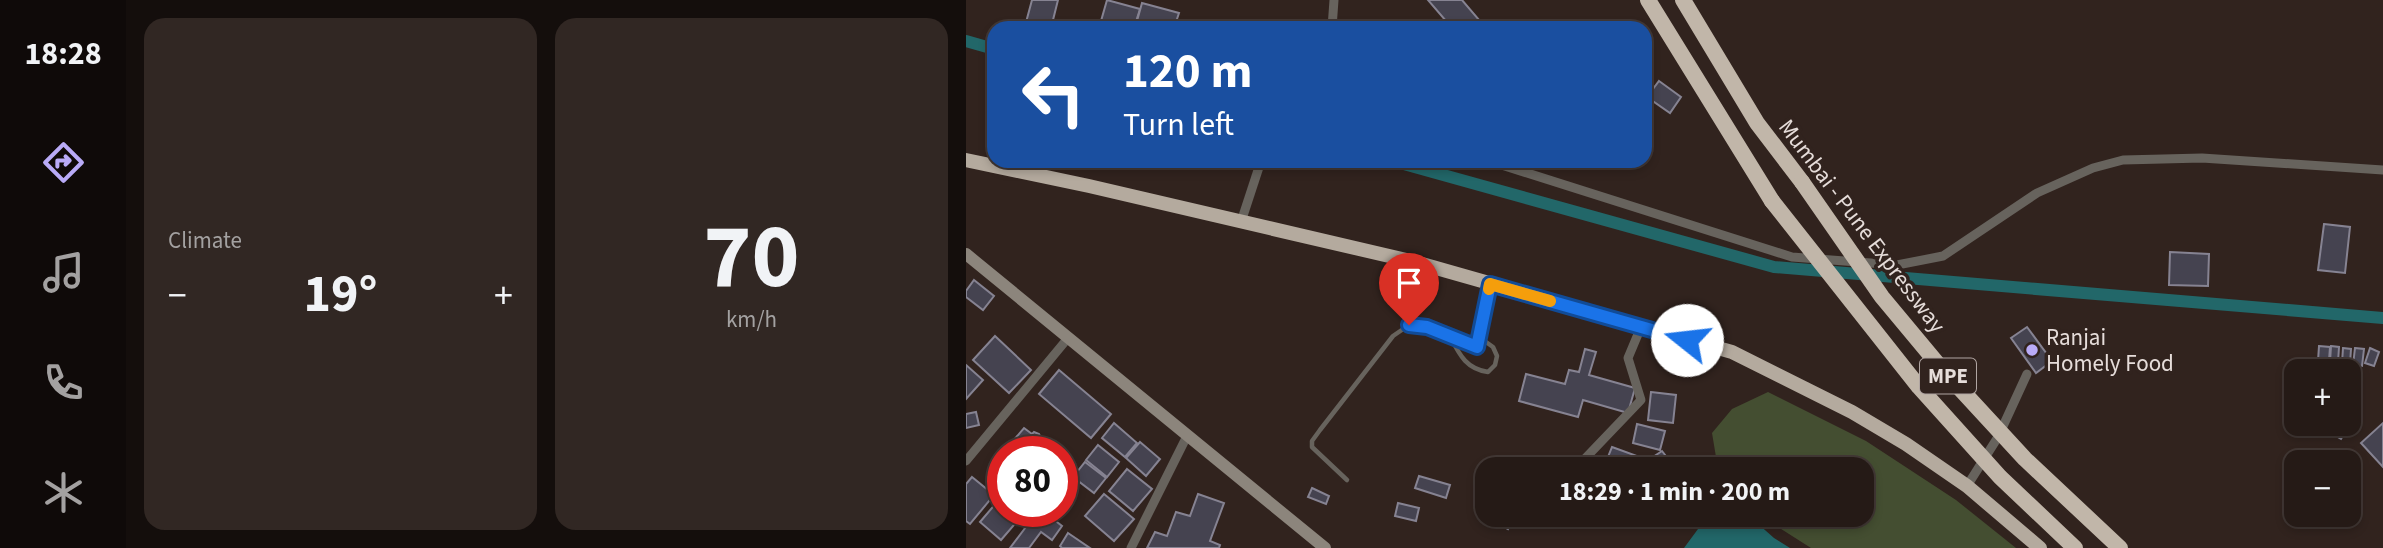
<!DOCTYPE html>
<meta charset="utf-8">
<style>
:root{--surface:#251a16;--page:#312723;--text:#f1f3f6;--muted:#a3a1a1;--line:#423835;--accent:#b9abf7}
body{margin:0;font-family:"Source Sans 3",sans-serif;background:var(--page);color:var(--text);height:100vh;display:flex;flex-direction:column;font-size:26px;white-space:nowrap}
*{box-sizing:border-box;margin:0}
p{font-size:23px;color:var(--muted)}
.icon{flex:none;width:38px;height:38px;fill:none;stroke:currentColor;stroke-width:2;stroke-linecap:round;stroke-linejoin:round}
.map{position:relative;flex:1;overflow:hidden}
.drawer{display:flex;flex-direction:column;gap:18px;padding:18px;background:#140e0c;width:840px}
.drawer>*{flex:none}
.banner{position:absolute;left:21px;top:21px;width:665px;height:147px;border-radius:21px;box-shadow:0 4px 10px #0003,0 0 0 2px var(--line);background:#1a4fa0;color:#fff;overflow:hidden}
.controls{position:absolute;left:1318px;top:359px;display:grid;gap:14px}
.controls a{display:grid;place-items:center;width:77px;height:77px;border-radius:14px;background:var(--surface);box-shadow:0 4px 10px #0003,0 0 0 2px var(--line);font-size:35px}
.speed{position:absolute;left:21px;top:436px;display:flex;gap:14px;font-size:35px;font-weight:700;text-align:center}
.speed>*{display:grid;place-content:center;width:91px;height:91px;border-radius:50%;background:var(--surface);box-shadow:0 4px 10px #0003,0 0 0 2px var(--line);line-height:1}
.speed .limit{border:10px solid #d22;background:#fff;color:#111}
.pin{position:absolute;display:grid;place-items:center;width:60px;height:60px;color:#fff;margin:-72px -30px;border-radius:50% 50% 50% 0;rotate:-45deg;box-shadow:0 0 7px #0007}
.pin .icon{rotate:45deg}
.me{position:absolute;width:77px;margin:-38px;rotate:286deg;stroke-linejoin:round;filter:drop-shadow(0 0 5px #0008)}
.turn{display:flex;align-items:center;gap:24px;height:147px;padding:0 21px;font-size:32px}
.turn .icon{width:91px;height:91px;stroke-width:2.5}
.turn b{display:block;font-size:49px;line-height:60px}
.big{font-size:52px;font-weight:700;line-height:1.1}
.drawer .tile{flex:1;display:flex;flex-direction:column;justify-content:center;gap:10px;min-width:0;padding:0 24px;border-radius:21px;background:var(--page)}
.drawer .dial{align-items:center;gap:0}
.dial b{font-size:91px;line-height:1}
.heat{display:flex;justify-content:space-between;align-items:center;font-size:38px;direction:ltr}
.drawer .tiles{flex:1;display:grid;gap:18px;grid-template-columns:repeat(2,1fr)}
.trip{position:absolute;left:509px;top:457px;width:399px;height:70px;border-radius:21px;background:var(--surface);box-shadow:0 4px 10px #0003,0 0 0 2px var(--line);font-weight:700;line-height:70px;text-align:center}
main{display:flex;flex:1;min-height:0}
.tab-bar{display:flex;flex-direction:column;width:126px;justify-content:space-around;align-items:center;background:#0f0a09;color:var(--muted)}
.tab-bar .icon{width:49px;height:49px}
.tab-bar .current{color:var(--accent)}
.tab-bar b{font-size:32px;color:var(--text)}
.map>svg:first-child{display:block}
</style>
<main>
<nav class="tab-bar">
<b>18:28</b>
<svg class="icon current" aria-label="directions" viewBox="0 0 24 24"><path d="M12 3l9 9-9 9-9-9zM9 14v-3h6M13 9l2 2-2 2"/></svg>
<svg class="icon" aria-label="music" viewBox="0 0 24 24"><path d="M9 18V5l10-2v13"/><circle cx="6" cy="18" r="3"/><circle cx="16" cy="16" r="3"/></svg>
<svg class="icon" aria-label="phone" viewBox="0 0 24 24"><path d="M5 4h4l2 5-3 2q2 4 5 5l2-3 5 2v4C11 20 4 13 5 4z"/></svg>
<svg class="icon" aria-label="climate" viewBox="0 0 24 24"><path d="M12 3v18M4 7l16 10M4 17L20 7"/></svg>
</nav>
<section class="drawer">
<div class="tiles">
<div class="tile"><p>Climate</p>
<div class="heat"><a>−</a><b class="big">19°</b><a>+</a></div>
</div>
<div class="tile dial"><b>70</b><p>km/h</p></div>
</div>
</section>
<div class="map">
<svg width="1417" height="548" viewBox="0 0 1417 548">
<rect width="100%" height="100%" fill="#31231e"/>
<polygon fill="#444e31" points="802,392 900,441 990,500 1050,548 845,548 793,515 896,514 896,469 752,469 746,433 766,409"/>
<polygon fill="#226769" points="769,514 782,515 808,538 824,548 718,548 732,529"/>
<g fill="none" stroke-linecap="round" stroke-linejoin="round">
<g stroke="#226769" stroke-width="12">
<polyline points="0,41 28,49"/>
<polyline points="427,161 808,267 1417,318"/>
</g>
</g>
<g fill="#454350" stroke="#868392" stroke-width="2">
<polygon points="66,0 92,0 85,28 59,26"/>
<polygon points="141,0 174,9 168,28 133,28"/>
<polygon points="462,0 496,0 514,21 505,28 486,28"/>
<polygon points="176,3 213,13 208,28 169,28"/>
<polygon points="693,81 715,97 704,113 681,97"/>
<polygon points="1358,224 1384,227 1379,273 1352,270"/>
<polygon points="1204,252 1243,254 1242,286 1203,285"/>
<polygon points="8,280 28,296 17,310 0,297 0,291"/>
<polygon points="1061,327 1086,361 1070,373 1045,338"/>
<polygon points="29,336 65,370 43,393 7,360"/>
<polygon points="1353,346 1364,347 1363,361 1352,361"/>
<polygon points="1365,346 1373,347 1372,363 1364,362"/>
<polygon points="1377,348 1385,349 1384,364 1376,363"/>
<polygon points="1389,348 1398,349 1396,366 1387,365"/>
<polygon points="1404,348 1413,352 1408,366 1399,363"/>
<polygon points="619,349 630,352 623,375 669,388 662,413 617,400 612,417 553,401 560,374 599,384 603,370 613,372"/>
<polygon points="0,365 17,380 0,399"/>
<polygon points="93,370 145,414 125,438 73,394"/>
<polygon points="685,392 710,395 707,423 682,420"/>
<polygon points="10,412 13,425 0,428 0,414"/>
<polygon points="1382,421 1385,423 1375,439 1350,424 1382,424"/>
<polygon points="148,423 171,443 159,457 136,438"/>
<polygon points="1417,423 1417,467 1395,443"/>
<polygon points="671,424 699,431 694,450 667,443"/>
<polygon points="58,428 66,434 68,432 73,434 75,438 73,440 79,446 75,452 47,452 42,447"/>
<polygon points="174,442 194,459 180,476 160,458"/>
<polygon points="132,445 153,462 141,477 120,460"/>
<polygon points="646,447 671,456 666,469 660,469 640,462"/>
<polygon points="696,451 710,469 683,469 678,463"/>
<polygon points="579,457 599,469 573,467"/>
<polygon points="119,462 140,478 128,493 107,477"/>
<polygon points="161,469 186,489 167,511 143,491"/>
<polygon points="453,476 484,485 480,498 449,488"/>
<polygon points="6,477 28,495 4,524 0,521 0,484"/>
<polygon points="346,488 363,496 360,504 342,497"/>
<polygon points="138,494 168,519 148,541 119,516"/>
<polygon points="232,494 258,503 244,541 254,545 253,548 181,548 189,532 201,536 210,512 224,516"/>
<polygon points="37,495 37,511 60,511 35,540 14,522"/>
<polygon points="432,503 453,508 450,521 429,516"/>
<polygon points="72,511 77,511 96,526 86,540 75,532 63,548 44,548"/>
<polygon points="523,514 550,514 542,529 521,517"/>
<polygon points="102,533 124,548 96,548 94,546"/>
</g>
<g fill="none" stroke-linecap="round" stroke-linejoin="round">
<g stroke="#67635d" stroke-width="4.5">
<path d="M 485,338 C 494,356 501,369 522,372 L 529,365 L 531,356 L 527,347 L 513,337"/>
<polyline points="381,480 346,447 346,441 354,430 427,336 443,325 461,327 511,347 523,287"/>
</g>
<g stroke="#67635d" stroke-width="9">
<polyline points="366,28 368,0"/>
<polyline points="523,161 826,257 931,265 977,256 1071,193 1127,168 1157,160 1236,158 1417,170"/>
<polyline points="275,222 295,161"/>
<polyline points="0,461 102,338"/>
<polyline points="609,469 675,400 662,358 675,327"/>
<polyline points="1001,486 1032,437 1061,374"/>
<polyline points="165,548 221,436"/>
</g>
<polyline stroke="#8c857c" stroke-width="12" points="0,254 359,548"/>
<polyline stroke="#b4aa9e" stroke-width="14" points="0,160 123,186 449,262 766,352 886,412 940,444 1001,486 1074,548"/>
<g stroke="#c1b6a9" stroke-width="16">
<polyline points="682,0 806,201"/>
<polyline points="717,0 791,123 836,182"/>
</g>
<g stroke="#c1b6a9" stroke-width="16">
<polyline points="836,182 916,297 976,369 1059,459 1154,548"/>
<polyline points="806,201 953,387 1034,477 1109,548"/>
</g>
</g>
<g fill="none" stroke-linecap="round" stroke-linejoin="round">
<defs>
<polyline id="route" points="443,325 461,327 511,347 524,284 721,340"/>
</defs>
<use href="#route" stroke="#114b97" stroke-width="18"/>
<use href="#route" stroke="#1a73e8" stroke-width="12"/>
<polyline stroke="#f59e0b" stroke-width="12" points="523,289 524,284 584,301"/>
</g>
<circle fill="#b9abf7" stroke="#31231e" stroke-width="2.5" cx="1066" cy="350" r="7"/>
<g text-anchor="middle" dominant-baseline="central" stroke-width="7" stroke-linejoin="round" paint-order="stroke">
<rect fill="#31231e" stroke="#b0a5a2" stroke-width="2" x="954" y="358.5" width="56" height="35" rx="5"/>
<g font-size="21" font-weight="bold" fill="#e6ddda">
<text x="982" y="376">MPE</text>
</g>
<g font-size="23" fill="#e6ddda" stroke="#31231e">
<text transform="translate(896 226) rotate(53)">Mumbai - Pune Expressway</text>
</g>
<g font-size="23" fill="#e6ddda" stroke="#31231e" text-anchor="start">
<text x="1080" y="337">Ranjai<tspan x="1080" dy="26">Homely Food</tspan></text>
</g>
</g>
</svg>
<div class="controls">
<a>+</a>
<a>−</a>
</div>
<div class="speed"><div class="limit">80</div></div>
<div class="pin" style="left:443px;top:325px;background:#d93025"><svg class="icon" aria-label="arrive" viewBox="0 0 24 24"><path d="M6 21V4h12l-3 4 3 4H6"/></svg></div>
<svg class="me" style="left:721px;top:340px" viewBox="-20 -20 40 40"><circle r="19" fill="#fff"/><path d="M0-13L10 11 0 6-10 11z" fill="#1a73e8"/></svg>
<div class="trip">18:29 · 1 min · 200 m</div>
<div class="banner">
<div class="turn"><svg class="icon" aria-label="left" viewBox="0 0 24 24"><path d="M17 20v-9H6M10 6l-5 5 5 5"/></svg><div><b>120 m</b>Turn left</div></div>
</div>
</div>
</main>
